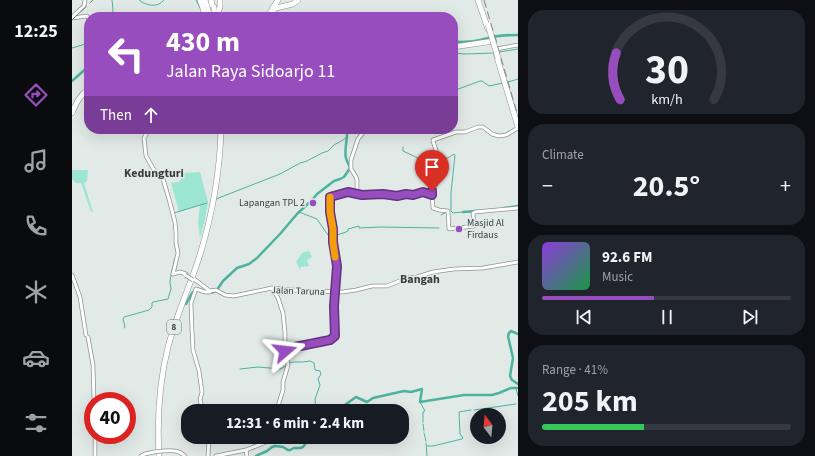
<!DOCTYPE html>
<meta charset="utf-8">
<style>
:root{--surface:#171b24;--page:#20242c;--text:#f1f3f6;--muted:#9ea1a6;--line:#363941;--accent:#984dbe}
body{margin:0;font-family:"Source Sans 3",sans-serif;background:var(--page);color:var(--text);height:100vh;display:flex;flex-direction:column;font-size:15px;white-space:nowrap}
*{box-sizing:border-box;margin:0}
p{font-size:13px;color:var(--muted)}
.icon{flex:none;width:22px;height:22px;fill:none;stroke:currentColor;stroke-width:2;stroke-linecap:round;stroke-linejoin:round}
.map{position:relative;flex:1;overflow:hidden}
.sheet{display:flex;flex-direction:column;gap:10px;padding:10px;background:#0d0f14;width:297px}
.sheet>*{flex:none}
.guide{position:absolute;left:12px;top:12px;width:374px;height:122px;border-radius:16px;box-shadow:0 4px 16px #0002;background:#984dbe;color:#fff;overflow:hidden}
.needle{width:26px;rotate:344deg}
.fabs{position:absolute;left:398px;top:408px;display:grid;gap:8px}
.fabs a{display:grid;place-items:center;width:36px;height:36px;border-radius:50%;background:var(--surface);box-shadow:0 4px 16px #0002;font-size:20px}
.speed{position:absolute;left:12px;top:392px;display:flex;gap:8px;font-size:20px;font-weight:700;text-align:center}
.speed>*{display:grid;place-content:center;width:52px;height:52px;border-radius:50%;background:var(--surface);box-shadow:0 4px 16px #0002;line-height:1}
.speed .limit{border:6px solid #d22;background:#fff;color:#111}
.pin{position:absolute;display:grid;place-items:center;width:34px;height:34px;color:#fff;margin:-41px -17px;border-radius:50% 50% 50% 0;rotate:-45deg;box-shadow:0 0 4px #0007}
.pin .icon{rotate:45deg}
.me{position:absolute;width:44px;margin:-22px;rotate:73deg;stroke-linejoin:round;filter:drop-shadow(0 0 3px #0008)}
.turn{display:flex;align-items:center;gap:14px;height:84px;padding:0 16px;font-size:18px}
.turn .icon{width:52px;height:52px;stroke-width:2.5}
.turn b{display:block;font-size:28px;line-height:34px}
.then{display:flex;align-items:center;height:38px;padding:0 16px;background:#0003;gap:8px;font-size:15px}
.big{font-size:30px;font-weight:700;line-height:1.1}
.sheet .tile{flex:1;display:flex;flex-direction:column;justify-content:center;gap:6px;min-width:0;padding:0 14px;border-radius:16px;background:var(--page)}
.sheet .dial{align-items:center;gap:0}
.dial svg{height:104px;overflow:visible;fill:none;stroke:var(--line);stroke-width:7;stroke-linecap:round;text-anchor:middle}
.dial text{fill:var(--text);stroke:none}
.song{display:flex;align-items:center;gap:12px}
.cover{width:48px;height:48px;border-radius:6px;background:linear-gradient(135deg,hsl(270 70% 55%),hsl(140 70% 35%))}
.played{height:4px;border-radius:2px;background:linear-gradient(90deg,var(--accent) 45%,var(--line) 45%)}
.keys{display:flex;justify-content:space-around;direction:ltr}
.heat{display:flex;justify-content:space-between;align-items:center;font-size:22px;direction:ltr}
.charge{height:6px;border-radius:3px;background:linear-gradient(90deg,#34c759 41%,var(--line) 0)}
.trip{position:absolute;left:109px;top:404px;width:228px;height:40px;border-radius:16px;background:var(--surface);box-shadow:0 4px 16px #0002;font-weight:700;line-height:40px;text-align:center}
main{display:flex;flex:1;min-height:0}
.tab-bar{display:flex;flex-direction:column;width:72px;justify-content:space-around;align-items:center;background:#090b0e;color:var(--muted)}
.tab-bar .icon{width:28px;height:28px}
.tab-bar .active{color:var(--accent)}
.tab-bar b{font-size:18px;color:var(--text)}
.map>svg:first-child{display:block}
</style>
<main>
<nav class="tab-bar">
<b>12:25</b>
<svg class="icon active" aria-label="directions" viewBox="0 0 24 24"><path d="M12 3l9 9-9 9-9-9zM9 14v-3h6M13 9l2 2-2 2"/></svg>
<svg class="icon" aria-label="music" viewBox="0 0 24 24"><path d="M9 18V5l10-2v13"/><circle cx="6" cy="18" r="3"/><circle cx="16" cy="16" r="3"/></svg>
<svg class="icon" aria-label="phone" viewBox="0 0 24 24"><path d="M5 4h4l2 5-3 2q2 4 5 5l2-3 5 2v4C11 20 4 13 5 4z"/></svg>
<svg class="icon" aria-label="climate" viewBox="0 0 24 24"><path d="M12 3v18M4 7l16 10M4 17L20 7"/></svg>
<svg class="icon" aria-label="car" viewBox="0 0 24 24"><path d="M5 17H2v-5l4-1 3-4h7l3 4 3 1v5h-3M9 17h6M6 11h13"/><circle cx="7" cy="17" r="2"/><circle cx="17" cy="17" r="2"/></svg>
<svg class="icon" aria-label="filters" viewBox="0 0 24 24"><path d="M4 7h16M4 17h16"/><circle cx="9" cy="7" r="2"/><circle cx="15" cy="17" r="2"/></svg>
</nav>
<div class="map">
<svg width="446" height="456" viewBox="0 0 446 456">
<rect width="100%" height="100%" fill="#e2eae8"/>
<g fill="#9de6d4">
<polygon points="1,170 15,170 16,171 15,181 12,183 21,212 19,212 9,183 4,183 0,179 0,171"/>
<polygon points="128,172 136,202 133,220 128,238 126,222 128,205 107,212 99,183 109,181 107,174 111,173"/>
<polygon points="237,251 240,257 235,260 237,266 228,267 229,269 228,269 224,262 230,253"/>
</g>
<g fill="none" stroke-linecap="round" stroke-linejoin="round">
<g stroke="#4db39e" stroke-width="1">
<path d="M 67,0 C 71,4 81,7 87,4 C 88,4 91,1 92,0"/>
<polyline points="124,0 128,8"/>
<polyline points="40,17 41,10 40,0"/>
<polyline points="0,48 17,43"/>
<polyline points="427,52 446,49"/>
<polyline points="381,53 393,54 422,53"/>
<polyline points="436,82 446,79"/>
<polyline points="381,91 408,81 410,81 417,86 431,83"/>
<polyline points="331,147 331,151 348,159 351,160 364,159"/>
<polyline points="367,159 376,158 382,154 383,155 379,193 379,211 381,213 391,212"/>
<polyline points="144,199 208,174 228,163 235,161 250,153 256,151 262,145 271,140 275,137"/>
<polyline points="227,212 245,219 256,235 262,236 274,232 276,231 276,229 287,226 287,228 308,227 367,228"/>
<polyline points="102,213 135,203"/>
<polyline points="369,215 375,212"/>
<polyline points="52,328 53,327 51,319 52,317 70,312 77,310 80,307 80,303 81,302 96,299 99,289 98,282 99,275 103,258"/>
<polyline points="218,363 221,362 231,362 238,361 242,363 243,370 248,371 249,374 246,379 248,385 243,399 244,411"/>
<polyline points="168,369 186,367 208,369 214,366"/>
<polyline points="444,388 446,396"/>
<polyline points="348,402 353,411 351,412 351,422"/>
<polyline points="402,410 444,404"/>
<polyline points="351,424 352,431"/>
<polyline points="352,433 354,441"/>
<polyline points="354,443 355,456"/>
<polyline points="355,446 361,446 390,439 391,438 388,434 387,412 399,410"/>
</g>
<g stroke="#4db39e" stroke-width="2.5">
<path d="M 381,41 C 394,44 407,40 420,37 C 429,35 437,35 446,35"/>
<polyline points="0,81 17,66"/>
<polyline points="432,208 446,206"/>
<polyline points="391,212 405,211"/>
<path d="M 136,293 L 142,292 L 145,290 L 151,281 L 165,268 L 177,264 L 185,258 L 208,234 L 225,214 L 241,199 L 245,194 L 262,181 L 268,179 L 272,177 L 278,168 C 277,164 275,162 274,158 C 272,151 275,142 275,134 L 276,131 L 278,129"/>
<polyline points="114,304 120,293 124,290"/>
<polyline points="446,334 439,331 437,333 436,336 441,358 438,376 440,380 446,384"/>
<polyline points="247,411 248,409 265,409 270,407 284,397 295,402 301,398 332,391 339,392 350,389 348,402 392,395 420,395 427,393 439,388 446,388"/>
<polyline points="184,456 195,451 200,447 203,446 211,447 216,450 218,450 222,448 228,448 231,447 234,443 237,442 239,443 243,442 247,437"/>
</g>
<defs>
<g id="secondary">
<polyline points="0,17 12,6 13,0"/>
<polyline points="0,18 15,16 17,19"/>
<polyline points="424,49 446,45"/>
<polyline points="446,128 434,135 427,136 420,134 411,127 406,127 393,132 384,132 361,140 361,141 364,150 367,174 360,195 361,208 367,210 376,211 377,229 402,226 401,213 403,212 446,208"/>
<polyline points="77,129 72,138 74,156 82,170 91,179 97,199 103,222 104,233 104,243 106,253 101,274"/>
<polyline points="285,194 285,180 284,177 279,169 279,160 286,139 294,129"/>
<polyline points="101,274 108,272 114,274"/>
<polyline points="0,275 8,297 14,335"/>
<polyline points="122,279 138,291"/>
<polyline points="200,288 206,298 211,313 213,333 213,345 216,365 211,382 211,390 206,406 207,411"/>
<polyline points="16,337 21,365 22,401"/>
<polyline points="213,349 257,341 263,336 262,306 265,267 261,242 261,229 258,212 258,197 276,192 290,195 311,194 324,196 334,194 341,195 351,192 360,195"/>
<polyline points="131,411 128,400 130,392 127,371 121,350 120,331 119,303 124,289 133,292 138,292 138,291 144,290 153,295 162,296 200,288 232,291 270,292 284,290 300,286 315,286 335,278 345,277 361,272 382,269 411,268 446,262"/>
<polyline points="174,450 175,456"/>
<path d="M 91,451 C 101,451 105,449 113,456"/>
<polyline points="23,456 23,435"/>
<polyline points="69,456 73,454 82,452"/>
<polyline points="136,456 137,437"/>
<polyline points="144,456 174,450 194,442 205,439 205,437"/>
</g>
<g id="highway">
<polyline points="128,0 134,17"/>
<polyline points="133,0 138,17"/>
<polyline points="139,0 140,5"/>
<polyline points="406,0 416,29"/>
<polyline points="142,7 142,17"/>
<polyline points="200,9 206,0"/>
<polyline points="195,15 204,8 221,4 226,0"/>
<polyline points="144,17 148,7 148,0"/>
<polyline points="381,47 388,46 422,41"/>
<polyline points="424,54 446,127"/>
<path d="M 0,113 C 4,103 8,95 17,89"/>
<path d="M 87,456 C 85,420 87,383 96,347 C 104,316 117,288 127,258 C 140,216 148,173 149,129"/>
</g>
</defs>
<use href="#secondary" stroke="#8c9391" stroke-width="4.5"/>
<use href="#highway" stroke="#8c9391" stroke-width="6"/>
<use href="#secondary" stroke="#fff" stroke-width="3"/>
<use href="#highway" stroke="#fff" stroke-width="5"/>
<g stroke="#7d8281" stroke-width="1" stroke-dasharray="8 4" stroke-linecap="butt">
<polyline points="412,0 446,116"/>
<polyline points="0,20 21,0"/>
</g>
<defs>
<g id="secondary-bridge">
<polyline points="113,275 121,280"/>
<polyline points="82,452 91,451"/>
</g>
<polyline id="highway-bridge" points="416,25 426,58"/>
</defs>
<use href="#secondary-bridge" stroke="#8c9391" stroke-width="4.5" stroke-linecap="butt"/>
<use href="#highway-bridge" stroke="#8c9391" stroke-width="6" stroke-linecap="butt"/>
<use href="#secondary-bridge" stroke="#fff" stroke-width="3"/>
<use href="#highway-bridge" stroke="#fff" stroke-width="5"/>
</g>
<g fill="none" stroke-linecap="round" stroke-linejoin="round">
<defs>
<polyline id="route" points="213,351 213,349 258,340 263,336 262,306 265,266 261,242 261,229 258,212 258,197 276,192 290,195 311,194 325,196 334,194 341,195 351,192 360,195 360,191"/>
</defs>
<use href="#route" stroke="#63327c" stroke-width="10"/>
<use href="#route" stroke="#984dbe" stroke-width="7"/>
<polyline stroke="#f59e0b" stroke-width="7" points="258,197 258,212 261,229 261,242 263,257"/>
</g>
<g fill="#984dbe" stroke="#e2eae8" stroke-width="1.5">
<circle cx="241" cy="203" r="4"/>
<circle cx="387" cy="229" r="4"/>
</g>
<g text-anchor="middle" dominant-baseline="central" stroke-width="3" stroke-linejoin="round" paint-order="stroke">
<rect fill="#e2eae8" stroke="#6c7170" stroke-width="1" x="95" y="320" width="14" height="14" rx="3"/>
<g font-size="9" font-weight="bold" fill="#3a3d3c">
<text x="102" y="327">8</text>
</g>
<g font-size="10" fill="#3a3d3c" stroke="#e2eae8" text-anchor="end">
<text x="233" y="203">Lapangan TPL 2</text>
<text x="395" y="223" text-anchor="start">Masjid Al<tspan x="395" dy="12">Firdaus</tspan></text>
</g>
<g font-size="10" fill="#3a3d3c" stroke="#e2eae8">
<text transform="translate(226 291) rotate(2)">Jalan Taruna</text>
</g>
<g font-size="12" font-weight="bold" fill="#3a3d3c" stroke="#e2eae8">
<text x="82" y="173">Kedungturi</text>
<text x="348" y="279">Bangah</text>
</g>
</g>
</svg>
<div class="fabs">
<a><svg class="needle" viewBox="-14 -14 28 28"><path d="M0-13l5 13h-10z" fill="#e53935"/><path d="M0 13l5-13h-10z" fill="#9ea1a6"/></svg></a>
</div>
<div class="speed"><div class="limit">40</div></div>
<div class="pin" style="left:360px;top:191px;background:#d93025"><svg class="icon" aria-label="arrive" viewBox="0 0 24 24"><path d="M6 21V4h12l-3 4 3 4H6"/></svg></div>
<svg class="me" style="left:213px;top:351px" viewBox="-20 -20 40 40"><path d="M0-17L14 15 0 8-14 15z" fill="#984dbe" stroke="#fff" stroke-width="4"/></svg>
<div class="trip">12:31 · 6 min · 2.4 km</div>
<div class="guide">
<div class="turn"><svg class="icon" aria-label="left" viewBox="0 0 24 24"><path d="M17 20v-9H6M10 6l-5 5 5 5"/></svg><div><b>430 m</b>Jalan Raya Sidoarjo 11</div></div>
<div class="then">Then<svg class="icon" aria-label="ahead" viewBox="0 0 24 24"><path d="M12 20V5M6 11l6-6 6 6"/></svg></div>
</div>
</div>
<section class="sheet">
<div class="tile dial"><svg viewBox="0 0 100 80">
<path d="M14 69A42 42 0 1 1 86 69"/>
<path d="M14 69A42 42 0 0 1 11 33" stroke="#984dbe"/>
<text x="50" y="56" font-size="32" font-weight="700">30</text>
<text x="50" y="72" font-size="11">km/h</text>
</svg></div>
<div class="tile"><p>Climate</p>
<div class="heat"><a>−</a><b class="big">20.5°</b><a>+</a></div>
</div>
<div class="tile">
<div class="song"><i class="cover"></i><div><b>92.6 FM</b><p>Music</p></div></div>
<div class="played"></div>
<div class="keys"><svg class="icon" aria-label="previous" viewBox="0 0 24 24"><path d="M18 5L8 12l10 7zM5 5v14"/></svg><svg class="icon" aria-label="pause" viewBox="0 0 24 24"><path d="M8 5v14M16 5v14"/></svg><svg class="icon" aria-label="next" viewBox="0 0 24 24"><path d="M6 5l10 7-10 7zM19 5v14"/></svg></div>
</div>
<div class="tile"><p>Range · 41%</p><b class="big">205 km</b><div class="charge"></div></div>
</section>
</main>
